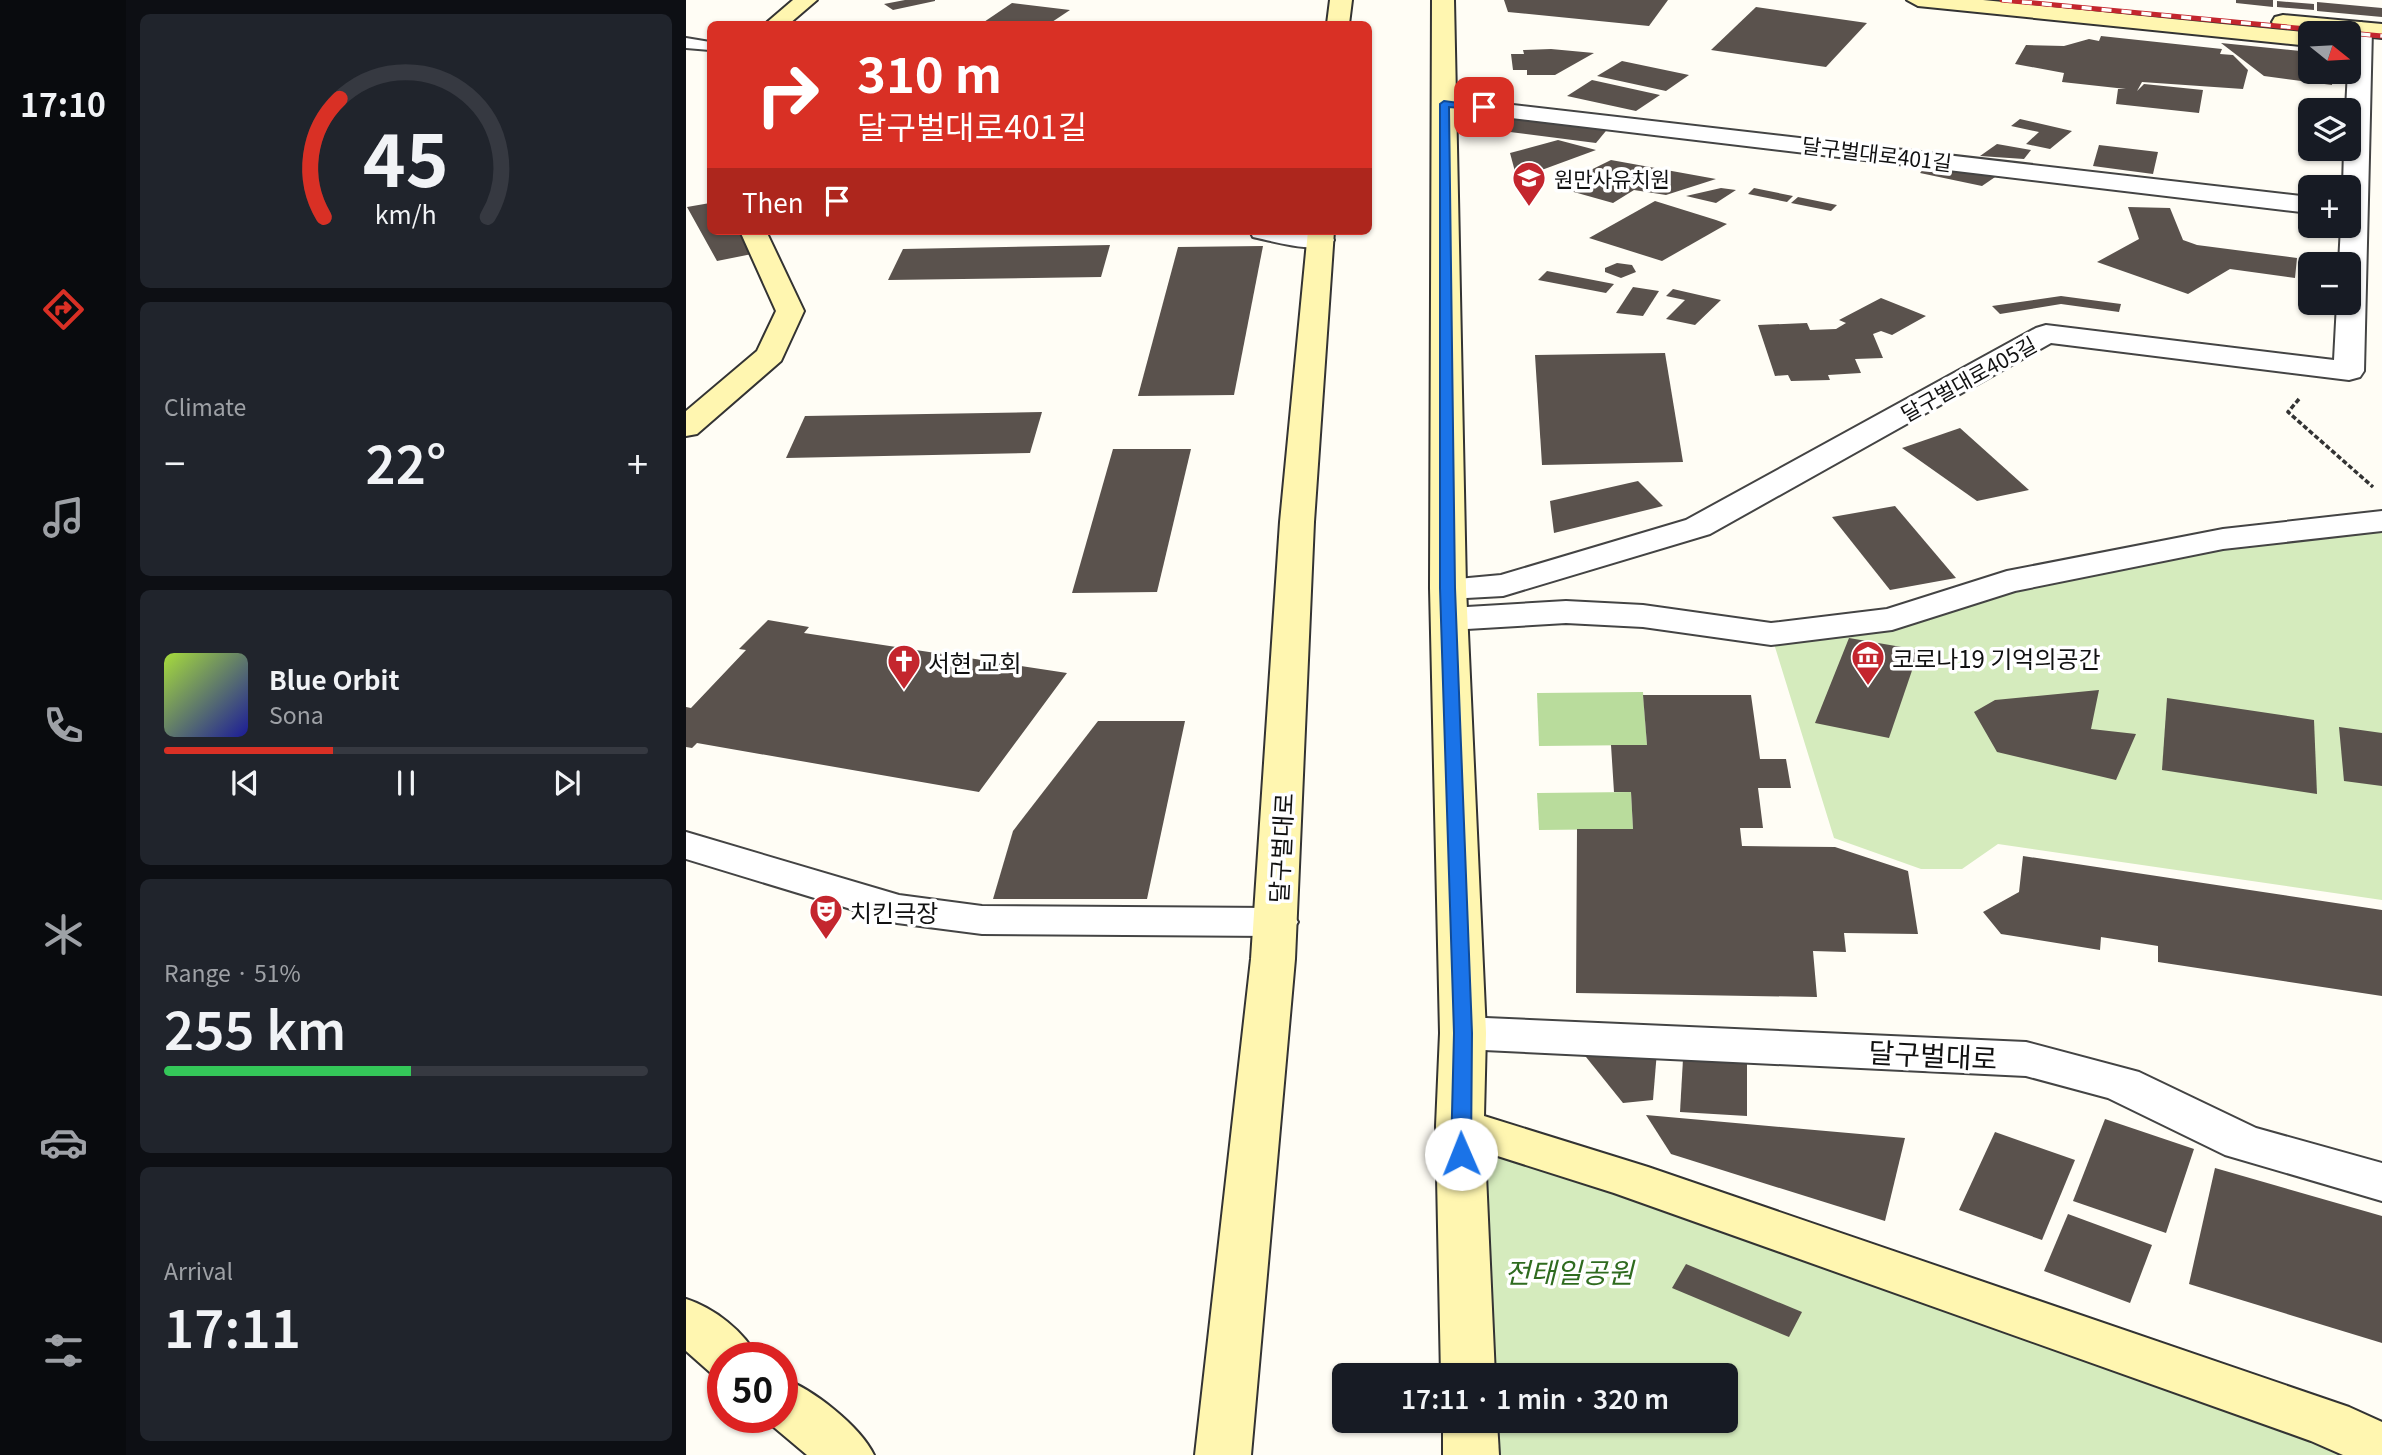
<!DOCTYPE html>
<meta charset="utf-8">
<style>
:root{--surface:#171b24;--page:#20242c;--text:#f1f3f6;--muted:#9ea1a6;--line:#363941;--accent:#d93025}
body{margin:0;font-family:Georgia,"Noto Sans KR",serif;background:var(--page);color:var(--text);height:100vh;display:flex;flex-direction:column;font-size:26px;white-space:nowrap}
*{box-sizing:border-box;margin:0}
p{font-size:23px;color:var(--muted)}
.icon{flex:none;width:38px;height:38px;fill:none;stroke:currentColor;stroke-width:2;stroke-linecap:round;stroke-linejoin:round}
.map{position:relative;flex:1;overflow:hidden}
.details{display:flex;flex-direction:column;gap:14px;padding:14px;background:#0d0f14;width:560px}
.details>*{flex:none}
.guide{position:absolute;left:21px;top:21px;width:665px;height:214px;border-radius:10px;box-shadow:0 2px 5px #0004;background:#d93025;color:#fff;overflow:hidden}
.needle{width:46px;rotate:108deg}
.buttons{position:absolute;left:1612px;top:21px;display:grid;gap:14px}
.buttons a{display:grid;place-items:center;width:63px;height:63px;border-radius:10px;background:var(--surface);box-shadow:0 2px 5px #0004;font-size:35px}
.speed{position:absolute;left:21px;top:1342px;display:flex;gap:14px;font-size:35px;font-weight:700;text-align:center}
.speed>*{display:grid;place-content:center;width:91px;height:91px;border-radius:50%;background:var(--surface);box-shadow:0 2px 5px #0004;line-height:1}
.speed .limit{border:10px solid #d22;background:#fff;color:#111}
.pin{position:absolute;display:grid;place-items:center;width:60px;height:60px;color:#fff;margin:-30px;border-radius:14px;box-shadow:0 4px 10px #0006}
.me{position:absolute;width:77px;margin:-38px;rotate:359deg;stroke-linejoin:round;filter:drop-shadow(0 0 5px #0008)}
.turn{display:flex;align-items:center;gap:24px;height:147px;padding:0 35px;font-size:32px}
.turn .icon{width:91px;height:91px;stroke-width:2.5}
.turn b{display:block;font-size:49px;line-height:60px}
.then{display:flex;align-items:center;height:66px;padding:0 35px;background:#0003;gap:14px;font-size:26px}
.big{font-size:52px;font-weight:600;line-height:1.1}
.details .widget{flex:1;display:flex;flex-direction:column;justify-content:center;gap:10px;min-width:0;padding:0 24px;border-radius:10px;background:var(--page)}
.details .dial{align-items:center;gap:0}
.dial svg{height:182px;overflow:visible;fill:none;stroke:var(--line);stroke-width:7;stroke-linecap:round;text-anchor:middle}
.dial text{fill:var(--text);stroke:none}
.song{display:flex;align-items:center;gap:21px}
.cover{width:84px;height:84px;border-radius:10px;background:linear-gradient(135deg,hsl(80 70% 55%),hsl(240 70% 35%))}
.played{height:7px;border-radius:4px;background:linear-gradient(90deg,var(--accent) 35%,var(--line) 35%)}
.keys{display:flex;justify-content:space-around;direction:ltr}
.heat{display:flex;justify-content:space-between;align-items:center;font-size:38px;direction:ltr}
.charge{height:10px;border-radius:5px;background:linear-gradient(90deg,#34c759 51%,var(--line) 0)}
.trip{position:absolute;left:646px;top:1363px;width:406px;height:70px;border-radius:10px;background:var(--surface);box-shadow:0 2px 5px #0004;font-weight:600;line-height:70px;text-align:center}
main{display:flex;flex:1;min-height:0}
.dock{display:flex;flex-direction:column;width:126px;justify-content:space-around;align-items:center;background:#090b0e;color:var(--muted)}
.dock .icon{width:49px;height:49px}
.dock .on{color:var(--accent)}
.dock b{font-size:32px;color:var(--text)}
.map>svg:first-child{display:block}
</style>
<main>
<nav class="dock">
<b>17:10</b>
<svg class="icon on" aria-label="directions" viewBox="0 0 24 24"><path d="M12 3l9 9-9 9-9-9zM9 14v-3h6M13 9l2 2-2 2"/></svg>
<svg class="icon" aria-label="music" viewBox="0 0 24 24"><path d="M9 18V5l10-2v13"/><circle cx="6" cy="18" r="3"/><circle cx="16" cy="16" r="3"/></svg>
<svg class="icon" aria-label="phone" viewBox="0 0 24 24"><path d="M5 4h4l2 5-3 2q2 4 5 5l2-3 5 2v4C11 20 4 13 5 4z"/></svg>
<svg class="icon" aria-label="climate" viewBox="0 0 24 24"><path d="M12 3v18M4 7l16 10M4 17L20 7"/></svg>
<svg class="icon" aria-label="car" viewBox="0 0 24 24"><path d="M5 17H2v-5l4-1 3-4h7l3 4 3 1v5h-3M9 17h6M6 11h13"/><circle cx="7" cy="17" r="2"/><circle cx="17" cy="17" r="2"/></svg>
<svg class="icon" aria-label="filters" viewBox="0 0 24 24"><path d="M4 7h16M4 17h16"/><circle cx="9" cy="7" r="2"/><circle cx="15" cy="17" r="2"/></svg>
</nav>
<section class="details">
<div class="widget dial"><svg viewBox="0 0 100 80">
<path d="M14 69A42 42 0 1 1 86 69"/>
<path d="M14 69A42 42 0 0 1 21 17" stroke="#d93025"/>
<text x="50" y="56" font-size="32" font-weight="700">45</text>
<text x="50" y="72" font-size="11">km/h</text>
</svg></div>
<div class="widget"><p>Climate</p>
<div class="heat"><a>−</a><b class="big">22°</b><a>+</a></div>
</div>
<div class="widget">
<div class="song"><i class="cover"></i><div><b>Blue Orbit</b><p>Sona</p></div></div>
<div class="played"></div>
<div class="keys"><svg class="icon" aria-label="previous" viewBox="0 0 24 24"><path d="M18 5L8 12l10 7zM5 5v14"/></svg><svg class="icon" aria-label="pause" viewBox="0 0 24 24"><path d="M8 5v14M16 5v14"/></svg><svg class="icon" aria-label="next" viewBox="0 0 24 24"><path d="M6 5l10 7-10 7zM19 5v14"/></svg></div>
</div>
<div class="widget"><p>Range · 51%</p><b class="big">255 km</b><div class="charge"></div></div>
<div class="widget"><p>Arrival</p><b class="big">17:11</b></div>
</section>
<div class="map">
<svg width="1696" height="1455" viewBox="0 0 1696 1455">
<rect width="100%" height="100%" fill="#fffdf5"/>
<g fill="#d5ebbd">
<polygon points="1696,520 1696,900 1312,844 1276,869 1235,869 1148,838 1085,634 1206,619 1321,582"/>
<polygon points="774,1126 1696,1455 785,1455 784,1421 1040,1421 1040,1376 782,1375"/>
</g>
<g fill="#b9dc9c">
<polygon points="957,692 961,745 853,746 851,693"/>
<polygon points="945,792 947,829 853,830 851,793"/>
</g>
<g fill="#5a524d">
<polygon points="219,0 249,0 249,1 207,10 198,4"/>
<polygon points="818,0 982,0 963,26 822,12"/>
<polygon points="1550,0 1587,0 1587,7 1550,3"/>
<polygon points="1591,1 1628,4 1628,10 1591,7"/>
<polygon points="1631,2 1696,8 1696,17 1631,11"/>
<polygon points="326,3 384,10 363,24 295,24"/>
<polygon points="1070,7 1181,23 1140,67 1025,50"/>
<polygon points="1415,36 1536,49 1534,54 1547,55 1562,70 1557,89 1456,82 1451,91 1458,84 1517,90 1513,113 1430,104 1432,89 1440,89 1376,82 1378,73 1329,64 1340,45 1378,46 1403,39 1413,41"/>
<polygon points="1535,43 1624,52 1624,72 1646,72 1646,85 1578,76"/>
<polygon points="865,49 908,53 869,75 841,75 841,70 827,70 825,54 838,54 837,50"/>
<polygon points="936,61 1003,75 980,91 911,76"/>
<polygon points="906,80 974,95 950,111 881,96"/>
<polygon points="824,114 924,126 910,143 824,132"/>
<polygon points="1334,119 1386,131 1364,149 1340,144 1353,132 1325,126"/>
<polygon points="872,140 910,150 831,179 824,153"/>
<polygon points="1311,144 1345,150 1338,159 1294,156"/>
<polygon points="1413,145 1472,152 1467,174 1407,166"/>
<polygon points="925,160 1030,179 980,195 948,190 927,203 870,187"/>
<polygon points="1242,164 1315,173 1296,186 1234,173"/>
<polygon points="1035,188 1050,190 1030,203 1000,196"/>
<polygon points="1068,188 1107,196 1101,202 1062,194"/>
<polygon points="1112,197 1151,205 1145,211 1105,203"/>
<polygon points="969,201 1030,220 1041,224 976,261 903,238"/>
<polygon points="24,203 24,231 52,231 66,254 31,261 1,207"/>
<polygon points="1442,207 1484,208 1497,240 1511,245 1611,258 1609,278 1544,269 1502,294 1411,262 1453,239"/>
<polygon points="424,245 415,277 202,280 217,249"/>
<polygon points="577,246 548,395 452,396 492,247"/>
<polygon points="931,263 946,265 950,272 935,278 919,272 919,268"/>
<polygon points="861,271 928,284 920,293 852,280"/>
<polygon points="947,287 973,291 957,316 930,313"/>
<polygon points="987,289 1035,300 1009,325 980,319 999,300 980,296"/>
<polygon points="1375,296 1435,304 1433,312 1375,304 1314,314 1306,306"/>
<polygon points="1195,298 1240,316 1206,335 1195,331 1187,334 1197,358 1169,359 1175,373 1142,375 1144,380 1105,381 1102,375 1089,376 1072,325 1121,323 1124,330 1150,329 1160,323 1153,320"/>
<polygon points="979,353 997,462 856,465 849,355"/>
<polygon points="356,412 344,453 100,458 119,416"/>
<polygon points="1274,428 1343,490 1291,501 1216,448"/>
<polygon points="427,449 505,449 471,592 386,593"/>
<polygon points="952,481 977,506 868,533 864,501"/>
<polygon points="1209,506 1270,578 1204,590 1146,517"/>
<polygon points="82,620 123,627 118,633 381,673 293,792 11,743 6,748 0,747 0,707 5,708 60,650 53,649"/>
<polygon points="1163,638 1233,650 1203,738 1129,723"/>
<polygon points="1413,690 1405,729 1450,734 1430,780 1311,752 1288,712 1309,700"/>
<polygon points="957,695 1065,695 1074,759 1100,759 1105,788 1072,788 1077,828 1054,828 1056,846 1149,847 1222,871 1232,934 1158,933 1160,952 1127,951 1131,997 890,993 891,829 947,829 945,792 928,792 925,745 961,745"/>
<polygon points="1481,698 1628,720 1631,794 1476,770"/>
<polygon points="412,721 499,721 461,899 307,899 327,831"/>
<polygon points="1653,727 1696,733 1696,786 1658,781"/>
<polygon points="1337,856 1696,910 1696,996 1472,962 1472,946 1415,937 1414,950 1315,934 1297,912 1333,892"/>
<polygon points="971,1051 967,1100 937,1103 896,1052"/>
<polygon points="997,1059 1061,1063 1061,1116 994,1112"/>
<polygon points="960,1115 1219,1138 1199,1221 985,1154"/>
<polygon points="1419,1119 1508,1149 1480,1233 1387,1201"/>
<polygon points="1309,1132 1389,1160 1356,1240 1273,1210"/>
<polygon points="1529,1168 1696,1216 1696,1343 1503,1284"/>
<polygon points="1382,1214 1466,1245 1444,1303 1358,1271"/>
<polygon points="1000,1264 1116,1312 1103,1337 986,1288"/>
</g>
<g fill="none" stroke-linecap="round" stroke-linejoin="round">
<defs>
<polygon id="lane" points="0,38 24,42 24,50 0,48"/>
<g id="street">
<polygon points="1675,22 1686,29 1678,371 1674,377 1663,380 1365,343 1024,534 817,596 762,599 750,595 744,588 750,581 815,575 1000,520 1350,328 1360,325 1648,360 1651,303 1662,303 1662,264 1653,264 1655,226 1662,226 1662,187 1657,187 1658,149 1662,149 1660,110 1664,29"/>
<polygon points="758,97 1624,197 1624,213 750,109 746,104 750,99"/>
<path d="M 564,231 L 628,231 L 644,234 L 648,240 L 644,246 C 621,251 590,242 567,237 Z"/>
<polygon points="1696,511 1696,531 1537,549 1329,591 1206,630 1085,645 957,627 880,623 764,630 751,627 746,619 751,611 764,608 880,601 957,605 1085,623 1201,609 1321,571 1537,529"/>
<polygon points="0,832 213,895 296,906 590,908 605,912 612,922 605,932 590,936 296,934 211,923 0,859"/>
<polygon points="777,1017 1340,1042 1453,1072 1570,1128 1696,1163 1696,1201 1539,1155 1422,1098 1340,1076 777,1049 761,1045 754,1033 761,1021"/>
</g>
<g id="secondary">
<polygon points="107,0 131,0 103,24 79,24"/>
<polygon points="644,0 666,0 663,24 641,24"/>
<polygon points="746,0 768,0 780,588 800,1033 798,1116 962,1167 1663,1407 1696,1422 1696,1455 1657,1455 1625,1441 928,1193 799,1152 809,1376 755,1376 750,1126 754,1033 744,588"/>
<polygon points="1221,0 1297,0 1628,33 1624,33 1624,46 1232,6"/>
<polygon points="1597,15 1696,24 1696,38 1589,27 1586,22 1589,17"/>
<polygon points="54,231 80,231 118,311 95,361 11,434 0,436 0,411 71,351 90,311"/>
<polygon points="622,231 648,231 628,522 609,959 565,1455 509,1455 565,959 594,522"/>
<path d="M 0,1299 C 28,1308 58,1331 72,1358 L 37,1358 L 37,1377 L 26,1374 L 0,1351 Z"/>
<path d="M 96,1378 C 127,1389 174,1426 188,1455 L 121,1455 L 77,1418 L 96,1418 Z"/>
<polygon points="757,1421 811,1421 813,1455 757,1455"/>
</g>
</defs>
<use href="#lane" stroke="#444" stroke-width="4"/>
<use href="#street" stroke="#444" stroke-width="4"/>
<use href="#secondary" stroke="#333" stroke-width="4"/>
<polyline stroke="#333" stroke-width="3.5" stroke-dasharray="5 2.5" stroke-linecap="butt" points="1613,399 1602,412 1687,487"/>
<use href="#lane" fill="#fff" fill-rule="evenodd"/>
<use href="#street" fill="#fff" fill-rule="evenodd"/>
<use href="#secondary" fill="#fff6b0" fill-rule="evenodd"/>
<defs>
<polyline id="rail" points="1316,0 1696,36"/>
</defs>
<use href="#rail" stroke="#c4262e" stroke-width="5"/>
<use href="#rail" stroke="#fff" stroke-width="3.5" stroke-dasharray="10" stroke-linecap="butt"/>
</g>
<polygon fill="#1a73e8" stroke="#114b97" stroke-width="2" points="758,101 803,107 798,110 763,107 769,588 786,1033 785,1154 782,1159 767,1159 765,1154 768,1033 754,588 754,104"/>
<defs>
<symbol id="school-pin" viewBox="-11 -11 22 30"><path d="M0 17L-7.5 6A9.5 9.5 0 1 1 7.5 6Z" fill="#c4262e" stroke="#fff"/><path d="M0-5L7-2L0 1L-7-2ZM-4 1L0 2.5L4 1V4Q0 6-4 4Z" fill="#fff"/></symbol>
<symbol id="museum-pin" viewBox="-11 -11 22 30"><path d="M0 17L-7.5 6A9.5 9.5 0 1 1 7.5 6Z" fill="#c4262e" stroke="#fff"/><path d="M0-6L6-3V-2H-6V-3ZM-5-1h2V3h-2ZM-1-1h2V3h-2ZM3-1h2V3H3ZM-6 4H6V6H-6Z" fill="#fff"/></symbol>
<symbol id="church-pin" viewBox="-11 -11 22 30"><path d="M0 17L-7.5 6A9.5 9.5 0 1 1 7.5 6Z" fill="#c4262e" stroke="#fff"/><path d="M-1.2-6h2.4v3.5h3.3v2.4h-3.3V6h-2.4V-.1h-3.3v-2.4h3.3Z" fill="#fff"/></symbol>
<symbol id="theatre-pin" viewBox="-11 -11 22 30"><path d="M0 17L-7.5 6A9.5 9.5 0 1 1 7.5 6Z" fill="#c4262e" stroke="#fff"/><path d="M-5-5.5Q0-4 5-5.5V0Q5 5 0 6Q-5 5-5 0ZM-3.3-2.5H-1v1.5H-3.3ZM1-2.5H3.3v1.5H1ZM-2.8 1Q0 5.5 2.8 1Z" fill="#fff"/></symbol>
</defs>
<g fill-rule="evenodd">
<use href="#school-pin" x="824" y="159" width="38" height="52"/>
<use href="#museum-pin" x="1163" y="638" width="38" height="52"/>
<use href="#church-pin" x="199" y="642" width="38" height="52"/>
<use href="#theatre-pin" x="121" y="892" width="38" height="52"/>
</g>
<g text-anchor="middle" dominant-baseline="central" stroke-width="7" stroke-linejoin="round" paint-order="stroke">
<g font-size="21" fill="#111" stroke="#fff">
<text transform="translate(1191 153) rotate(7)">달구벌대로401길</text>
<text transform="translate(1282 378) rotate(-29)">달구벌대로405길</text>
</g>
<g font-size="21" fill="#111" stroke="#fff" text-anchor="start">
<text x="868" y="178">원만사유치원</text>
</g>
<g font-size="24" fill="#111" stroke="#fff" text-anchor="start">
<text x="1206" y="657">코로나19 기억의공간</text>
<text x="242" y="661">서현 교회</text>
<text x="164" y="911">치킨극장</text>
</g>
<g font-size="24" fill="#111" stroke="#fff">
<text transform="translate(594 848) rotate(-87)">달구벌대로</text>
</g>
<g font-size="28" fill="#111" stroke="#fff">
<text transform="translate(1247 1054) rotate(3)">달구벌대로</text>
</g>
<g font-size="28" font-style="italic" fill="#2f6b1f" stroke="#fff">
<text x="883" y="1271">전태일공원</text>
</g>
</g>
</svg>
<div class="buttons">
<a><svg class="needle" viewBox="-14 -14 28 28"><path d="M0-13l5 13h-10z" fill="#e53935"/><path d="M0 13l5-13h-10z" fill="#9ea1a6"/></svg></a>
<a><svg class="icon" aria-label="layers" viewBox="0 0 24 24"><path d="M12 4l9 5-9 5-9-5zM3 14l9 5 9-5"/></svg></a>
<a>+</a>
<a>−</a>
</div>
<div class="speed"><div class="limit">50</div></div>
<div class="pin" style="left:798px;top:107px;background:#d93025"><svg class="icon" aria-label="arrive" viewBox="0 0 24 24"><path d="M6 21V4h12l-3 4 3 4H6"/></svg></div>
<svg class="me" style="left:775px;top:1154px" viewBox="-20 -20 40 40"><circle r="19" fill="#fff"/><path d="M0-13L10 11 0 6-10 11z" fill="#1a73e8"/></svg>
<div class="trip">17:11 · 1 min · 320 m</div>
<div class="guide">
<div class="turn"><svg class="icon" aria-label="right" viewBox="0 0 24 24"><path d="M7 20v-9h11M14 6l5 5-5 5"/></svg><div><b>310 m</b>달구벌대로401길</div></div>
<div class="then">Then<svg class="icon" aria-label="arrive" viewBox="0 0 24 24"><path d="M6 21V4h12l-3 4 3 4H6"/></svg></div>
</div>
</div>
</main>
